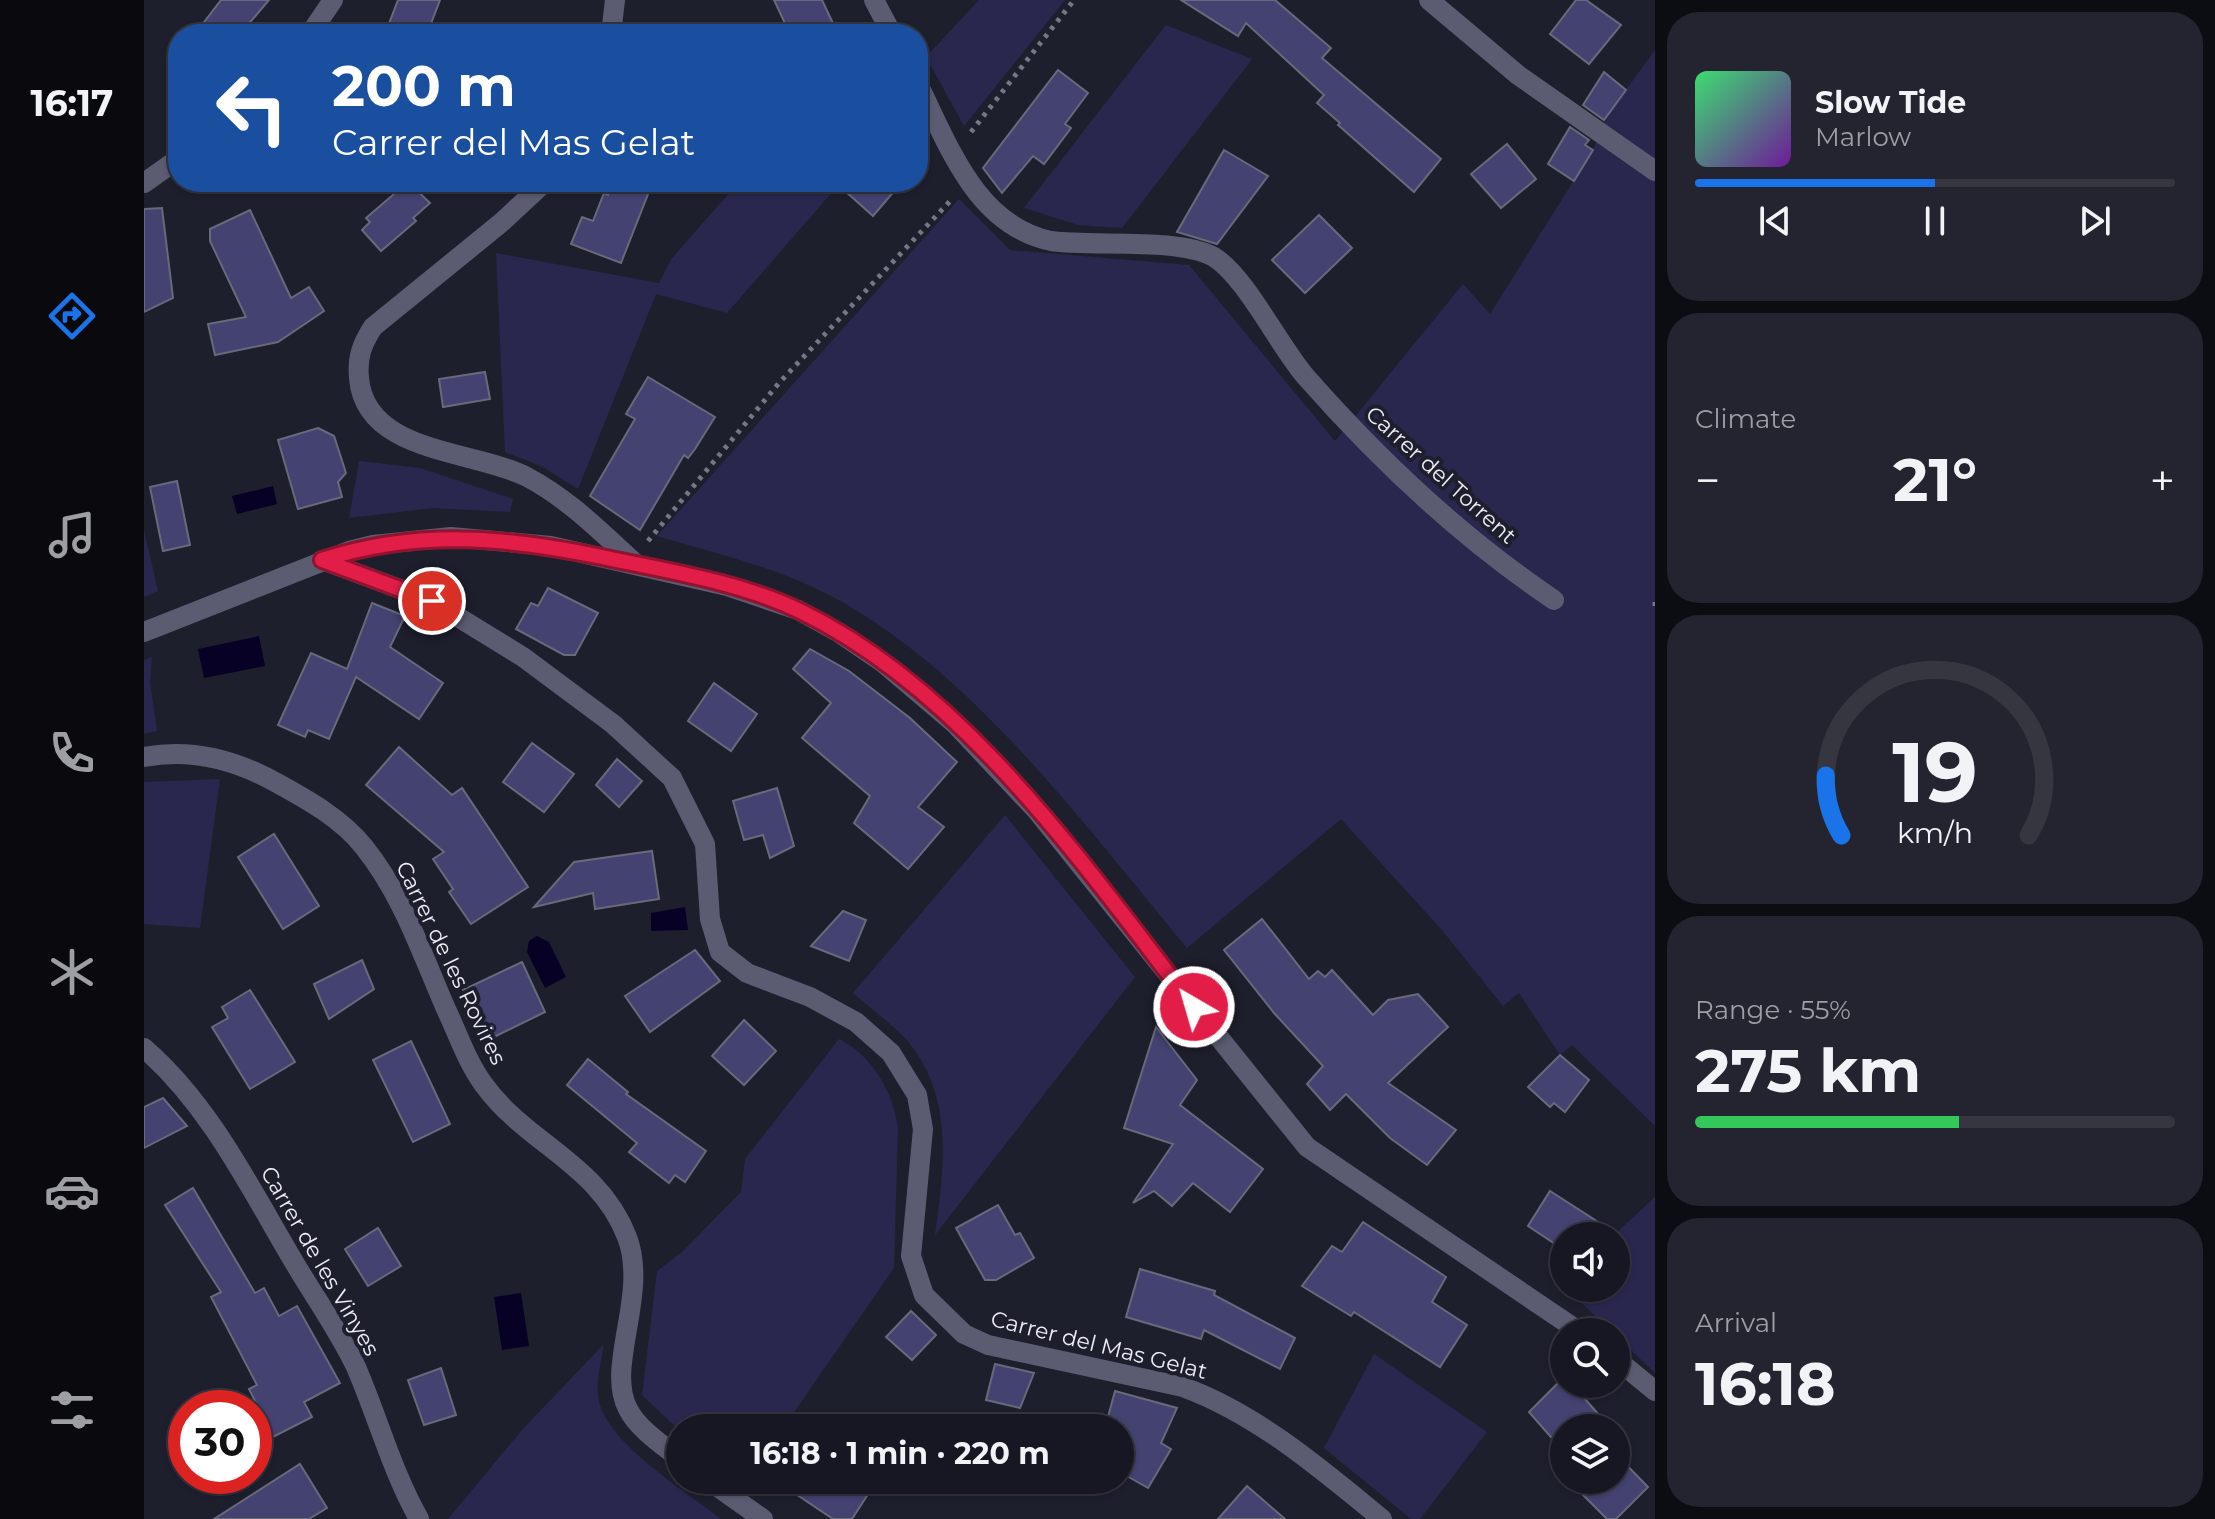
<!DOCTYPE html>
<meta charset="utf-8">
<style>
:root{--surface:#161722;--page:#23242f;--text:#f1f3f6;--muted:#9e9fa5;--line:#353640;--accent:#1a73e8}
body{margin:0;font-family:Montserrat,sans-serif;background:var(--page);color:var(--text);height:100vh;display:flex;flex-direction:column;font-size:30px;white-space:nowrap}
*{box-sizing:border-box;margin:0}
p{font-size:26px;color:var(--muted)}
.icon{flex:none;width:44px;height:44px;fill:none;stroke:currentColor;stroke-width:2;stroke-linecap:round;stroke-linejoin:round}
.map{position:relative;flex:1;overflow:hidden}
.side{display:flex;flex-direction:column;gap:12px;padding:12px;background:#0c0d13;width:560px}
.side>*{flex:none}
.hud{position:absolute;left:24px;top:24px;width:760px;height:168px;border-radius:32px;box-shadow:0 2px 6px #0004,0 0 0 2px var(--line);background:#1a4fa0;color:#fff;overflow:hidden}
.controls{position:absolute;left:1406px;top:1222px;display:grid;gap:16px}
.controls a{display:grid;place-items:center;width:80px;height:80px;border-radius:50%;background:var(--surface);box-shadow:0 2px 6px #0004,0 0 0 2px var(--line);font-size:40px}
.speed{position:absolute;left:24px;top:1390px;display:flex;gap:16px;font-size:40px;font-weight:700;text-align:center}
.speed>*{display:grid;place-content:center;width:104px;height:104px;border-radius:50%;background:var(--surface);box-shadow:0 2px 6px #0004,0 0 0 2px var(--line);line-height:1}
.speed .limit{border:12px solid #d22;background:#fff;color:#111}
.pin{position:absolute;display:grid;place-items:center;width:68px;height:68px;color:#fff;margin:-34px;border:4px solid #fff;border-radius:50%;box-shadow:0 2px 8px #0007}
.me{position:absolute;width:88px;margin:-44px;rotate:322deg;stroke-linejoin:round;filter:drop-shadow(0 0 6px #0008)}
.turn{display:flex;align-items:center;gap:28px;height:168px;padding:0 32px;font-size:36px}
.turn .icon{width:104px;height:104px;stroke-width:2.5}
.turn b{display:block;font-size:56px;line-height:68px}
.big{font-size:60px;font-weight:700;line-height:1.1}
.side .tile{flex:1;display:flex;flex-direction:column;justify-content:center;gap:12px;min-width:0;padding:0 28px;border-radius:32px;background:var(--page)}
.side .dial{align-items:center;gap:0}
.dial svg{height:208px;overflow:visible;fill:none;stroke:var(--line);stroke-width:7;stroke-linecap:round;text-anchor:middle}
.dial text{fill:var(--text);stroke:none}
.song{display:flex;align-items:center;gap:24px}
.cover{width:96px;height:96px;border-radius:12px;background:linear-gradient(135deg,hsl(140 70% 55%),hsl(280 70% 35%))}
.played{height:8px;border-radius:4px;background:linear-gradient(90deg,var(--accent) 50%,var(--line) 50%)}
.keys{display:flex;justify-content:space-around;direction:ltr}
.heat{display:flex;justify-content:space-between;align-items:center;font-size:44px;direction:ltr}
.charge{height:12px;border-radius:6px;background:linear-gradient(90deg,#34c759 55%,var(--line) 0)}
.trip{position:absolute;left:522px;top:1414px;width:468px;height:80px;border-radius:40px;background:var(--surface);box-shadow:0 2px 6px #0004,0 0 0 2px var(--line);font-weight:700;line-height:80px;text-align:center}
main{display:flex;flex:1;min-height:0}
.dock{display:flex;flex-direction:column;width:144px;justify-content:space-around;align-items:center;background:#09090e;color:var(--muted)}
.dock .icon{width:56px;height:56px}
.dock .current{color:var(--accent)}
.dock b{font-size:36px;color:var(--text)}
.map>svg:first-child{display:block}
</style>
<main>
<nav class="dock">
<b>16:17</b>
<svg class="icon current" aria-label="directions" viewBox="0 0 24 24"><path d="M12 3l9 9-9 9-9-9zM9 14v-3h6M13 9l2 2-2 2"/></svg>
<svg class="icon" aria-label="music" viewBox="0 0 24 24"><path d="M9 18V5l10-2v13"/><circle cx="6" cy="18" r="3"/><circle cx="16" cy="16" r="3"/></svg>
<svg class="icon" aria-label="phone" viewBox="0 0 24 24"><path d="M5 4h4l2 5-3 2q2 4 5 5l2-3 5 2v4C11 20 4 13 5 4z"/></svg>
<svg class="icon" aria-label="climate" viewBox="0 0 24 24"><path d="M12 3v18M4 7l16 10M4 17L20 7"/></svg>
<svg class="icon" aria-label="car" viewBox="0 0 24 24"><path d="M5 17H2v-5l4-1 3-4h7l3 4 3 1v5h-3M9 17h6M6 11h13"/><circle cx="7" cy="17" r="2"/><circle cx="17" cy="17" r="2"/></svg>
<svg class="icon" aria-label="filters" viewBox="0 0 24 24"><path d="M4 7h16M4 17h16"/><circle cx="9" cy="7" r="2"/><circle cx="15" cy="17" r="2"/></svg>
</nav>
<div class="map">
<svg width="1511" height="1519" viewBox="0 0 1511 1519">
<rect width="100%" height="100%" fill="#1e1f2d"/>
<g fill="#29274e">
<polygon points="835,0 921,0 820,126 782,57"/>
<polygon points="1022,25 1108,59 978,228 934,225 880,208"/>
<path d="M 1511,50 L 1511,1126 L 1428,1045 L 1416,1055 L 1375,993 L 1359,1006 L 1297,929 L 1197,819 L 1043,948 C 943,828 826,668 685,595 C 631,567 571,553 513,536 L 815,199 L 866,250 L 1045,265 L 1191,441 L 1319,284 L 1346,314 L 1449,150 L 1465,113 Z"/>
<polygon points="595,182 697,182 583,313 512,294 434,489 397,466 361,452 352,253 515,283 528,258"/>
<polygon points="215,461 276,468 369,499 366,512 289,508 205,518"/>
<polygon points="0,530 14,591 0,597"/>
<polygon points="8,657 6,682 13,731 0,734 0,660"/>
<polygon points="76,779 56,928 0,924 0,782"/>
<path d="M 861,815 L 991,977 L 791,1235 C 800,1167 811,1095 761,1038 C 745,1022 726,1008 709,993 Z"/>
<path d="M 695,1039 C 729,1056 749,1092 754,1128 L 750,1268 L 639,1428 L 536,1428 L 536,1431 L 498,1395 L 513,1271 L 537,1253 L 597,1192 L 601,1159 Z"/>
<polygon points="1511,1197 1511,1373 1422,1288 1472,1288 1469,1236"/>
<path d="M 460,1344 C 457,1362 450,1387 456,1405 C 469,1447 543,1492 577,1519 L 304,1519 L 377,1431 Z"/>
<polygon points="1230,1354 1343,1432 1276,1519 1267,1519 1180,1448"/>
</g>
<g fill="#070125">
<polygon points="129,486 133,504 93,514 88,496"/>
<polygon points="115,636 121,666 60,678 54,649"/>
<polygon points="541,907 544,930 507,931 507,913"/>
<polygon points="393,936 405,942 422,977 401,988 383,952 385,941"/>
<polygon points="377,1293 385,1346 358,1350 350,1297"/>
</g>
<g fill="#434271" stroke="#68697b" stroke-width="2">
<polygon points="77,0 125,0 96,34 51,34"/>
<polygon points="254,0 296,0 283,34 241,34"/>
<polygon points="630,0 678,0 694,34 646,34"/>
<polygon points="1037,0 1131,0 1187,48 1178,58 1297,159 1270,192 1194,125 1196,123 1173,103 1180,95 1102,23 1094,36"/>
<polygon points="1432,0 1442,0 1477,25 1445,64 1406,34"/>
<polygon points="914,70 944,93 921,124 927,128 900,164 889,156 858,193 839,168"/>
<polygon points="1460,72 1482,90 1460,120 1439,105"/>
<polygon points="1426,127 1445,140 1441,145 1449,150 1430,181 1404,164"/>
<polygon points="1363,144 1392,179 1357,208 1327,174"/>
<polygon points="1080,150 1124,176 1073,244 1033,232"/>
<polygon points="264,182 286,203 269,218 272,221 237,251 218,230 226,222 222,218"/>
<polygon points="469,182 488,182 506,189 477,263 427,244 438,217 449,221 460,193 464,195"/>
<polygon points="691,182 758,182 729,216"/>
<polygon points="18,208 29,298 0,312 0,209"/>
<polygon points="106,210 147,298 165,287 180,311 134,342 71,355 64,324 102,317 66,241 66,229"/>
<polygon points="1175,215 1208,248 1161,293 1128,260"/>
<polygon points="341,372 346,399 299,407 295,379"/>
<polygon points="504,377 571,417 551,449 544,458 540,455 496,530 446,496 491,419 482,414"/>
<polygon points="174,428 190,436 202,473 194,482 198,497 154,509 134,440"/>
<polygon points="33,481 46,545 19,551 6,487"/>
<polygon points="404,588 454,613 431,655 420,655 372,629 387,603 394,606"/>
<polygon points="228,603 261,616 246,647 299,683 275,719 212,677 185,739 164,730 161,737 134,725 167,653 203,669"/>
<polygon points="666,649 705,671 766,718 813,762 774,807 800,827 764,869 710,823 726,796 658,738 687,703 649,669"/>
<polygon points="570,683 613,714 587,751 544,721"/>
<polygon points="388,743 430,774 400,812 359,782"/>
<polygon points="255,747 308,795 318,788 384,887 327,924 305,892 309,889 289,859 300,852 222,785"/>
<polygon points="473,759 498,781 475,807 452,785"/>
<polygon points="633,788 650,846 626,858 619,835 600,840 589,801"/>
<polygon points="130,834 175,906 139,929 94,857"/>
<polygon points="508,851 515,899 451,909 449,893 390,907 430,862"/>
<polygon points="699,911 722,920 705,961 667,946"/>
<polygon points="1118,919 1165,979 1174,971 1181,977 1188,970 1229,1015 1244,1000 1274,994 1304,1027 1244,1083 1312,1130 1283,1165 1246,1138 1202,1094 1186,1110 1163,1084 1179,1066 1130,1013 1080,950"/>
<polygon points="551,950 576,981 506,1032 481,996"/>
<polygon points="218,960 230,989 185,1019 170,984"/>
<polygon points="378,962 401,1012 342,1041 319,990"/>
<polygon points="106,990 151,1062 106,1089 68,1027 84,1018 78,1007"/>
<polygon points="600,1020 632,1051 600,1085 568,1056"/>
<polygon points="1012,1027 1053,1080 1036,1105 1119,1169 1086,1212 1049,1183 1028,1206 1010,1191 989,1203 1029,1144 980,1128"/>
<polygon points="267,1041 306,1124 269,1142 229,1060"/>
<polygon points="1416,1055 1445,1080 1421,1112 1410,1103 1406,1107 1384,1087"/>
<polygon points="444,1059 484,1092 482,1094 562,1151 541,1182 531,1175 525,1183 485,1152 493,1143 423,1085"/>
<polygon points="19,1098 43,1126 0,1148 0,1107"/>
<polygon points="49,1188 111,1293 120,1288 135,1316 153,1306 196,1383 160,1402 168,1417 129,1437 105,1389 113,1385 67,1297 77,1292 21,1205"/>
<polygon points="1406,1191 1476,1236 1420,1236 1420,1250 1384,1226"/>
<polygon points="854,1205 871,1235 876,1233 890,1258 852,1280 841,1280 812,1228"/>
<polygon points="1219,1222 1302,1277 1288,1302 1323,1325 1296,1367 1210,1312 1207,1316 1158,1286 1188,1246 1198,1252"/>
<polygon points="234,1228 257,1266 224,1286 201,1249"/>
<polygon points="996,1269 1071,1291 1070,1295 1151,1338 1136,1369 1060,1330 1057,1339 982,1317"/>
<polygon points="767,1311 792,1335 768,1360 742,1337"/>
<polygon points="851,1364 890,1373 876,1408 842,1400"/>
<polygon points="297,1368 312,1415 280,1425 264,1380"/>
<polygon points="1420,1377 1420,1384 1428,1384 1455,1415 1442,1426 1444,1428 1420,1428 1420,1452 1385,1412"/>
<polygon points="971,1391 1033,1408 1017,1443 1027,1449 1004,1488 976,1472 976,1428 961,1428"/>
<polygon points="1472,1454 1504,1487 1472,1519 1463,1519 1424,1480 1472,1480"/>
<polygon points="156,1464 183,1508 165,1519 70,1519"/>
<polygon points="631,1480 708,1480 726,1491 708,1519 689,1519"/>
<polygon points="1103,1486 1141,1519 1074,1519"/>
</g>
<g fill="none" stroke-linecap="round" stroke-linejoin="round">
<g stroke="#767784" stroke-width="5" stroke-dasharray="4 6" stroke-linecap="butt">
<polyline points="827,132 930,0"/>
<polyline points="504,541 635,383 808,199"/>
<polyline points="1511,602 1511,607"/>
</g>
<g stroke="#5b5c72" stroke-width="20">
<polyline points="730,0 748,34"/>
<polyline points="1285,0 1374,75 1511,171"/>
<polyline points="166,34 189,0"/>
<polyline points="467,34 471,0"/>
<path d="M 774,84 C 805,146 832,225 907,241 C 950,247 1034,237 1070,257 C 1102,277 1135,346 1162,377 C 1235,460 1318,538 1410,600"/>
<path d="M 401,182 L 358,222 L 229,327 C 218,344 213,357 215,378 C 221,454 331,450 383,477 C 425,499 458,533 493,565"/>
<polyline points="0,183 34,159"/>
<path d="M 178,560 L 288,601 L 379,657 L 469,724 L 528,778 L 561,844 L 566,919 L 576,952 L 603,973 L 666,997 L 712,1022 L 747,1053 L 773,1095 L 779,1129 L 767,1256 L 780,1295 L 820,1334 L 844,1345 L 1039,1387 C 1113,1414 1177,1469 1238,1519"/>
<polyline points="0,632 205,551 229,545 307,537 407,546 583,586 654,610 694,632 738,662 811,724 893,811 1163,1147 1436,1332"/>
<path d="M 0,757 C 47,748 92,760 133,783 C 164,800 198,819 220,847 C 258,894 278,954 302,1009 C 314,1034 323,1062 340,1085 C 383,1144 455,1164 483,1237 C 505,1294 461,1367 484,1409 C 493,1428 520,1446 536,1459"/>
<path d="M 0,1048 C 66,1105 106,1188 150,1262 C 170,1296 195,1331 212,1367 C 234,1418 248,1471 275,1519"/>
<polyline points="1472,1359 1511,1391"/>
<polyline points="564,1480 619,1519"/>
</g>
</g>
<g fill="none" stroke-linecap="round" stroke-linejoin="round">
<defs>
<path id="route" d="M 288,601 L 178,560 C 273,529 362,537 458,557 C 523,571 596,582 656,611 C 820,690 941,867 1050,1007"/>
</defs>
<use href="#route" stroke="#92132f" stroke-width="20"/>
<use href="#route" stroke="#e11d48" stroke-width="14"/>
</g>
<g text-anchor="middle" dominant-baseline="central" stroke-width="8" stroke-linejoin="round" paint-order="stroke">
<g font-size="22" fill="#ecedf7" stroke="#1e1f2d">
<text transform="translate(1297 475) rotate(42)">Carrer del Torrent</text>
<text transform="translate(307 963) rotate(64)">Carrer de les Rovires</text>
<text transform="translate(176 1261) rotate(60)">Carrer de les Vinyes</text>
<text transform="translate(955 1345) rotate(14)">Carrer del Mas Gelat</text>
</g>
</g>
</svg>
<div class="controls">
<a><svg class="icon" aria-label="sound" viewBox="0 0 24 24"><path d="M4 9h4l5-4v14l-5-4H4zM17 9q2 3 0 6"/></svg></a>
<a><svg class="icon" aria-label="search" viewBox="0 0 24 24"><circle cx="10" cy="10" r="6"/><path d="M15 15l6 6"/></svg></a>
<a><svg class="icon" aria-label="layers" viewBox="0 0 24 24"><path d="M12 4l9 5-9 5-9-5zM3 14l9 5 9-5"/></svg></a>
</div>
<div class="speed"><div class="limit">30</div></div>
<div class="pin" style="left:288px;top:601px;background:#d93025"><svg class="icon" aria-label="arrive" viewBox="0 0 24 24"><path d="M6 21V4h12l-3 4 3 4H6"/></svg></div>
<svg class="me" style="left:1050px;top:1007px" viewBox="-20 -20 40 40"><circle r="17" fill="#e11d48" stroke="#fff" stroke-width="3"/><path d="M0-11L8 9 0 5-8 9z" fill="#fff"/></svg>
<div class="trip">16:18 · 1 min · 220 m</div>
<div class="hud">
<div class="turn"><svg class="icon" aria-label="left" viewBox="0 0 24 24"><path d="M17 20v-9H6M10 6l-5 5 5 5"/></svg><div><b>200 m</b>Carrer del Mas Gelat</div></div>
</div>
</div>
<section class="side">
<div class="tile">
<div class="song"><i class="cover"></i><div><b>Slow Tide</b><p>Marlow</p></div></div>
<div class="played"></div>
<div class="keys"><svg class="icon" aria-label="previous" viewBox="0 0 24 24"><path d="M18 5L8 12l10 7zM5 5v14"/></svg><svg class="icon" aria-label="pause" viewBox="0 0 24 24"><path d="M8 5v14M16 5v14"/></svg><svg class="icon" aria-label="next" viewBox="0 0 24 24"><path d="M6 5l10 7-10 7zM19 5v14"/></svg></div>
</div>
<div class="tile"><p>Climate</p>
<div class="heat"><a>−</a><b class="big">21°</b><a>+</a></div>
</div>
<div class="tile dial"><svg viewBox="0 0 100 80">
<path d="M14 69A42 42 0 1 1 86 69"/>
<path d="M14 69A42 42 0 0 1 8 46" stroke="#1a73e8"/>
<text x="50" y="56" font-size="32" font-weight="700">19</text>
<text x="50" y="72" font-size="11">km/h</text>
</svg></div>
<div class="tile"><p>Range · 55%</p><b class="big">275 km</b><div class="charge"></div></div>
<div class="tile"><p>Arrival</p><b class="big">16:18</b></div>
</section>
</main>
